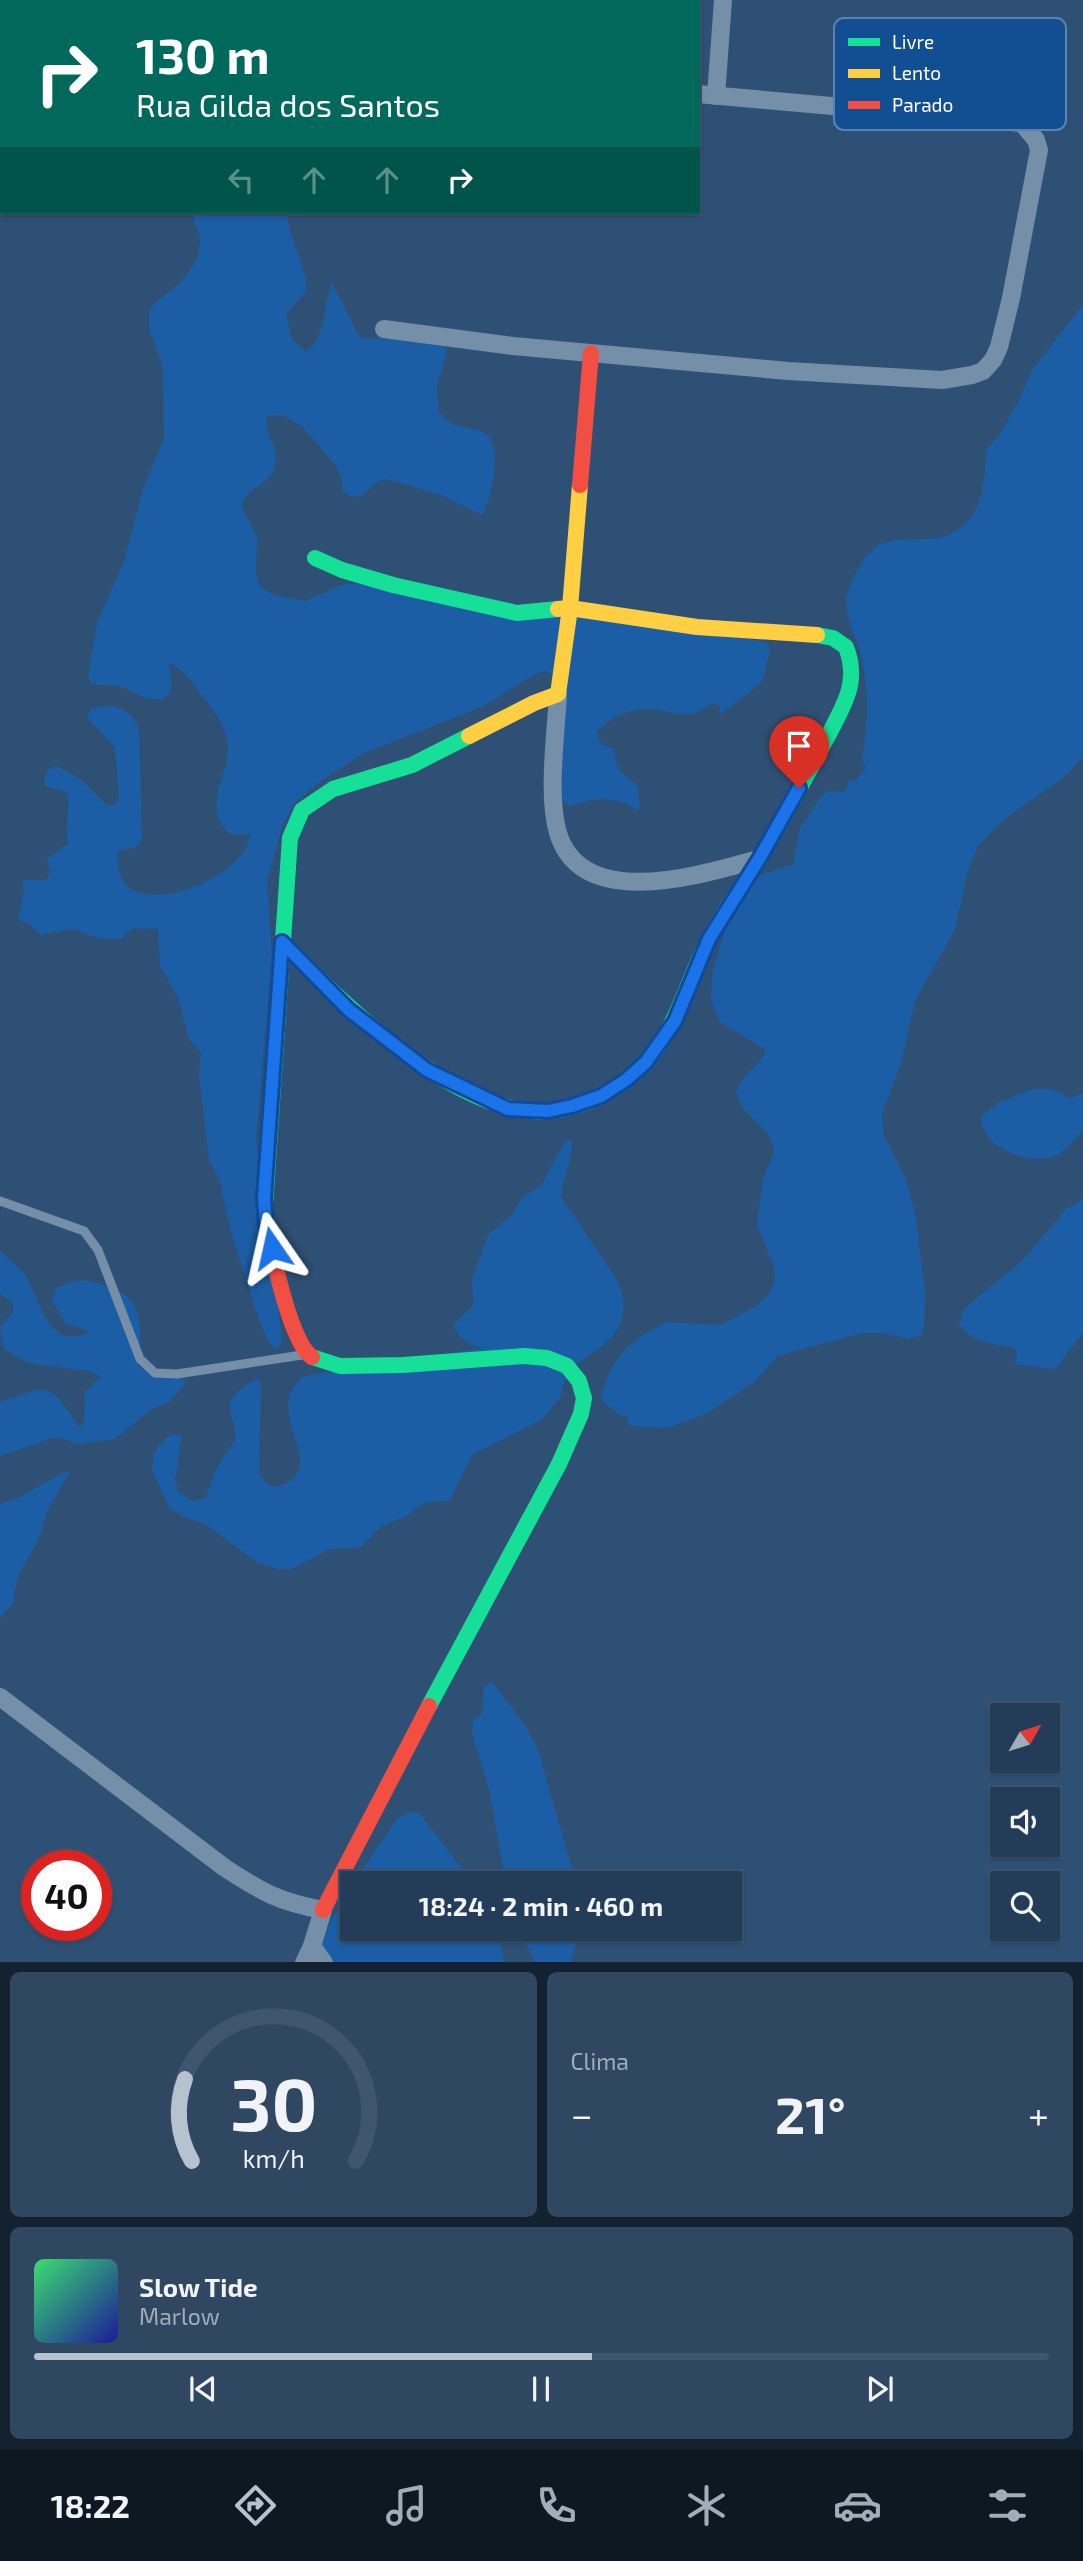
<!DOCTYPE html>
<html lang="pt">
<meta charset="utf-8">
<style>
:root{--surface:#233c58;--page:#2f4761;--text:#f1f3f6;--muted:#a3adba;--line:#40566e;--accent:#b6c2cf}
body{margin:0;font-family:"Exo 2",sans-serif;background:var(--page);color:var(--text);height:100vh;display:flex;flex-direction:column;font-size:26px;white-space:nowrap}
*{box-sizing:border-box;margin:0}
p{font-size:23px;color:var(--muted)}
.icon{flex:none;width:38px;height:38px;fill:none;stroke:currentColor;stroke-width:2;stroke-linecap:round;stroke-linejoin:round}
.map{position:relative;height:1962px;overflow:hidden}
.side{display:flex;flex-direction:column;gap:10px;padding:10px;background:#132130;flex:1}
.side>*{flex:none}
.hud{position:absolute;left:0px;top:0px;width:700px;height:214px;box-shadow:0 2px 5px #0004,0 0 0 2px var(--line);background:#00695c;color:#fff;overflow:hidden}
.needle{width:46px;rotate:51deg}
.tools{position:absolute;left:990px;top:1703px;display:grid;gap:14px}
.tools a{display:grid;place-items:center;width:70px;height:70px;border-radius:0px;background:var(--surface);box-shadow:0 2px 5px #0004,0 0 0 2px var(--line);font-size:35px}
.speed{position:absolute;left:21px;top:1850px;display:flex;gap:14px;font-size:35px;font-weight:700;text-align:center}
.speed>*{display:grid;place-content:center;width:91px;height:91px;border-radius:50%;background:var(--surface);box-shadow:0 2px 5px #0004,0 0 0 2px var(--line);line-height:1}
.speed .limit{border:10px solid #d22;background:#fff;color:#111}
.pin{position:absolute;display:grid;place-items:center;width:60px;height:60px;color:#fff;margin:-72px -30px;border-radius:50% 50% 50% 0;rotate:-45deg;box-shadow:0 0 7px #0007}
.pin .icon{rotate:45deg}
.me{position:absolute;width:77px;margin:-38px;rotate:349deg;stroke-linejoin:round;filter:drop-shadow(0 0 5px #0008)}
.turn{display:flex;align-items:center;gap:24px;height:147px;padding:0 21px;font-size:32px}
.turn .icon{width:91px;height:91px;stroke-width:2.5}
.turn b{display:block;font-size:49px;line-height:60px}
.lanes{display:flex;align-items:center;height:66px;padding:0 21px;background:#0003;justify-content:center;gap:35px;direction:ltr}
.lanes .off{opacity:.35}
.big{font-size:52px;font-weight:700;line-height:1.1}
.side .tile{flex:1;display:flex;flex-direction:column;justify-content:center;gap:10px;min-width:0;padding:0 24px;border-radius:10px;background:var(--page)}
.side .dial{align-items:center;gap:0}
.dial svg{height:182px;overflow:visible;fill:none;stroke:var(--line);stroke-width:7;stroke-linecap:round;text-anchor:middle}
.dial text{fill:var(--text);stroke:none}
.song{display:flex;align-items:center;gap:21px}
.cover{width:84px;height:84px;border-radius:10px;background:linear-gradient(135deg,hsl(140 70% 55%),hsl(240 70% 35%))}
.played{height:7px;border-radius:4px;background:linear-gradient(90deg,var(--accent) 55%,var(--line) 55%)}
.keys{display:flex;justify-content:space-around;direction:ltr}
.heat{display:flex;justify-content:space-between;align-items:center;font-size:38px;direction:ltr}
.side .tiles{flex:1;display:grid;gap:10px;grid-template-columns:1fr 1fr}
.tile:last-child{grid-column:span 2}
.trip{position:absolute;left:340px;top:1871px;width:402px;height:70px;border-radius:0px;background:var(--surface);box-shadow:0 2px 5px #0004,0 0 0 2px var(--line);font-weight:700;line-height:70px;text-align:center}
.tabs{display:flex;height:112px;justify-content:space-around;align-items:center;background:#0e1823;color:var(--muted)}
.tabs .icon{width:49px;height:49px}
.tabs .on{color:var(--accent)}
.tabs b{font-size:32px;color:var(--text)}
.map>svg:first-child{display:block}
</style>
<div class="map">
<svg width="1083" height="1963" viewBox="0 0 1083 1963">
<rect width="100%" height="100%" fill="#2f5075"/>
<g fill="#1c5ea5">
<path d="M 191,212 L 287,212 C 286,234 312,277 305,291 C 302,298 293,306 287,312 C 288,328 290,344 307,351 C 327,336 323,305 332,283 L 360,338 L 424,339 L 443,344 L 447,352 L 437,385 L 438,411 C 442,415 446,420 451,423 C 461,429 478,427 487,435 C 503,449 491,498 482,515 L 441,495 L 386,479 L 375,483 L 363,495 L 352,497 L 343,492 L 341,477 L 336,466 L 302,426 L 282,415 L 267,416 C 263,439 282,446 274,469 C 267,486 248,487 241,505 L 257,537 L 256,573 L 260,587 L 277,596 L 305,601 L 341,585 L 358,583 L 767,642 L 770,651 L 762,682 L 721,714 L 719,705 L 711,703 C 707,706 702,710 697,712 C 680,718 665,709 648,709 C 628,709 612,717 598,730 C 597,744 602,745 614,749 L 617,768 L 638,787 L 640,808 L 637,810 C 615,795 595,798 570,806 L 563,801 L 558,787 L 556,677 L 546,671 L 535,674 L 482,707 L 364,753 L 318,783 L 294,804 L 283,824 L 267,881 L 272,955 L 256,1139 L 281,1331 L 281,1345 L 276,1349 L 268,1341 L 257,1314 L 231,1231 L 219,1178 L 209,1160 L 199,1075 L 201,1052 L 189,1039 L 178,998 L 160,966 L 158,929 L 133,928 L 121,939 L 102,939 L 73,929 L 41,935 L 28,923 L 18,920 L 24,892 L 23,880 L 46,880 L 50,873 L 47,859 L 68,843 C 65,826 71,806 67,793 L 45,786 L 44,778 L 49,769 L 57,766 L 80,779 L 106,805 L 114,805 L 119,798 L 115,747 L 87,718 L 90,710 C 110,701 132,707 139,730 L 142,839 L 136,848 L 123,849 L 117,854 C 118,865 118,876 126,885 C 155,914 248,873 250,835 L 229,834 C 197,799 237,771 226,735 C 221,720 210,705 200,693 C 191,680 184,669 169,663 C 170,671 173,683 170,690 C 164,711 133,692 122,687 C 111,683 100,688 90,682 L 88,677 L 97,623 L 124,561 L 143,489 L 164,438 L 163,368 L 149,328 L 149,311 L 154,304 L 181,282 L 197,259 L 201,239 Z"/>
<path d="M 1083,305 L 1083,757 L 1064,777 L 1007,817 L 979,844 L 968,870 L 955,929 L 915,1001 L 901,1063 L 882,1114 L 884,1135 L 906,1179 L 915,1213 L 925,1292 L 924,1326 L 921,1335 L 909,1339 L 883,1333 L 861,1333 L 778,1356 L 752,1384 L 707,1413 L 668,1428 L 630,1426 L 627,1421 L 629,1415 L 620,1416 L 600,1398 L 609,1373 L 622,1352 L 643,1335 L 667,1322 L 721,1325 L 756,1306 L 769,1294 L 775,1280 L 774,1267 L 757,1224 L 763,1179 L 773,1155 L 774,1146 L 767,1133 L 742,1107 L 736,1093 C 742,1073 759,1067 766,1050 L 720,1022 L 711,1000 L 712,974 L 730,913 L 751,878 L 793,864 L 800,828 L 822,795 L 831,791 L 845,792 L 850,780 L 855,781 L 866,768 L 862,759 C 868,725 869,693 862,659 C 856,632 838,612 851,583 C 856,571 868,551 879,545 C 894,538 910,540 926,539 C 979,537 985,492 986,450 L 999,436 L 1020,398 L 1032,370 Z"/>
<path d="M 1032,1089 L 1052,1089 L 1070,1098 L 1083,1093 L 1083,1129 C 1075,1139 1067,1151 1055,1156 C 1029,1166 980,1147 981,1116 L 1000,1102 Z"/>
<path d="M 568,1139 L 572,1141 C 572,1161 563,1178 561,1197 L 616,1278 C 640,1327 604,1346 568,1369 L 560,1398 L 541,1420 L 472,1455 L 450,1500 L 425,1503 L 404,1517 L 382,1526 L 361,1547 L 329,1549 L 292,1569 L 276,1569 L 257,1562 L 205,1524 L 186,1518 L 170,1509 L 152,1470 L 153,1457 L 159,1444 L 170,1435 L 182,1435 L 175,1479 L 179,1493 L 194,1501 L 206,1498 L 216,1469 L 236,1438 L 229,1403 C 236,1393 245,1382 259,1379 L 261,1384 L 259,1473 L 266,1483 L 276,1487 C 281,1485 288,1483 291,1480 C 322,1454 261,1411 304,1376 L 483,1348 C 470,1344 457,1340 454,1325 L 473,1306 L 472,1279 L 488,1235 L 512,1215 L 522,1198 L 542,1184 L 563,1144 Z"/>
<path d="M 1083,1199 L 1083,1333 L 1055,1369 L 1014,1364 L 1017,1357 L 1016,1348 C 993,1344 973,1344 959,1324 L 964,1309 L 1023,1260 L 1066,1209 Z"/>
<path d="M 0,1251 C 8,1258 17,1266 24,1274 C 42,1297 44,1351 88,1333 L 86,1330 L 66,1324 L 52,1301 L 56,1288 C 75,1279 83,1278 103,1285 C 113,1289 125,1292 131,1301 C 144,1317 140,1347 138,1366 L 148,1372 L 182,1377 L 186,1383 L 169,1402 L 150,1410 L 115,1439 L 79,1444 L 56,1437 L 0,1456 L 0,1402 C 51,1384 49,1382 80,1428 L 84,1421 L 85,1392 L 101,1377 L 89,1371 L 28,1363 L 4,1349 L 0,1328 L 13,1311 L 13,1304 L 0,1293 Z"/>
<polygon points="64,1472 70,1472 49,1507 38,1540 18,1575 13,1603 0,1618 0,1504 20,1497"/>
<polygon points="492,1682 526,1726 539,1753 576,1883 506,1883 488,1785 472,1734 473,1719 482,1714 484,1687"/>
<polygon points="409,1812 419,1813 473,1883 353,1883 397,1819"/>
<polygon points="352,1885 352,1928 498,1929 504,1962 334,1962 321,1944 322,1937"/>
<polygon points="523,1929 576,1929 576,1933 578,1934 571,1962 535,1962 525,1941"/>
</g>
<g fill="none" stroke-linecap="round" stroke-linejoin="round">
<polyline stroke="#768fa8" stroke-width="9" points="0,1201 84,1231 98,1250 140,1359 155,1373 177,1374 302,1355"/>
<g stroke="#768fa8" stroke-width="18">
<polyline points="716,96 723,0"/>
<polyline points="384,329 513,346 788,371 942,380 972,375 983,371 993,360 999,347 1011,298 1039,150 1036,140 1022,123 698,94"/>
<path d="M 558,694 C 556,733 547,796 558,833 C 582,913 703,874 759,859"/>
<path d="M 0,1697 L 225,1868 C 262,1892 279,1902 323,1910 L 312,1946 L 304,1963"/>
<polyline points="312,1946 324,1963"/>
</g>
<g stroke="#16e098" stroke-width="16">
<polyline points="315,558 342,570 393,585 517,613 558,609"/>
<path d="M 282,942 C 341,1001 458,1119 547,1111 C 584,1108 620,1090 645,1063 C 678,1027 687,979 710,937 C 722,914 738,892 752,870 C 775,834 795,797 815,760 C 826,738 840,717 848,693 C 853,678 852,663 846,647 L 833,638 L 817,635"/>
<polyline points="265,1205 290,838 302,810 333,789 412,765 469,736"/>
<polyline points="312,1357 340,1366 403,1365 524,1356 547,1358 567,1366 579,1381 584,1398 581,1414 559,1464 429,1706"/>
</g>
<g stroke="#ffcf43" stroke-width="16">
<polyline points="558,609 570,608 697,627 817,635"/>
<polyline points="469,736 534,703 558,694 570,608 580,485"/>
</g>
<g stroke="#f24e42" stroke-width="16">
<polyline points="580,485 591,353"/>
<path d="M 265,1205 C 267,1234 289,1343 312,1357"/>
<polyline points="323,1910 429,1706"/>
</g>
</g>
<g fill="none" stroke-linecap="round" stroke-linejoin="round">
<defs>
<polyline id="route" points="272,1248 266,1224 264,1198 282,942 349,1010 427,1070 508,1109 548,1111 572,1106 601,1096 626,1080 646,1062 675,1021 709,939 759,859 799,788"/>
</defs>
<use href="#route" stroke="#114b97" stroke-width="18"/>
<use href="#route" stroke="#1a73e8" stroke-width="12"/>
</g>
<rect x="834" y="18" width="232" height="112" rx="10" fill="#124e92" stroke="#5983b3" stroke-width="2"/>
<rect x="848" y="38" width="32" height="8" fill="#16e098"/>
<rect x="848" y="69" width="32" height="9" fill="#ffcf43"/>
<rect x="848" y="101" width="32" height="8" fill="#f24e42"/>
<g font-size="19" fill="#fff">
<text x="892" y="49">Livre</text>
<text x="892" y="80">Lento</text>
<text x="892" y="112">Parado</text>
</g>
</svg>
<div class="tools">
<a><svg class="needle" viewBox="-14 -14 28 28"><path d="M0-13l5 13h-10z" fill="#e53935"/><path d="M0 13l5-13h-10z" fill="#a3adba"/></svg></a>
<a><svg class="icon" aria-label="sound" viewBox="0 0 24 24"><path d="M4 9h4l5-4v14l-5-4H4zM17 9q2 3 0 6"/></svg></a>
<a><svg class="icon" aria-label="search" viewBox="0 0 24 24"><circle cx="10" cy="10" r="6"/><path d="M15 15l6 6"/></svg></a>
</div>
<div class="speed"><div class="limit">40</div></div>
<div class="pin" style="left:799px;top:788px;background:#d93025"><svg class="icon" aria-label="arrive" viewBox="0 0 24 24"><path d="M6 21V4h12l-3 4 3 4H6"/></svg></div>
<svg class="me" style="left:272px;top:1248px" viewBox="-20 -20 40 40"><path d="M0-17L14 15 0 8-14 15z" fill="#1a73e8" stroke="#fff" stroke-width="4"/></svg>
<div class="trip">18:24 · 2 min · 460 m</div>
<div class="hud">
<div class="turn"><svg class="icon" aria-label="right" viewBox="0 0 24 24"><path d="M7 20v-9h11M14 6l5 5-5 5"/></svg><div><b>130 m</b>Rua Gilda dos Santos</div></div>
<div class="lanes"><svg class="icon off" aria-label="left" viewBox="0 0 24 24"><path d="M17 20v-9H6M10 6l-5 5 5 5"/></svg><svg class="icon off" aria-label="ahead" viewBox="0 0 24 24"><path d="M12 20V5M6 11l6-6 6 6"/></svg><svg class="icon off" aria-label="ahead" viewBox="0 0 24 24"><path d="M12 20V5M6 11l6-6 6 6"/></svg><svg class="icon" aria-label="right" viewBox="0 0 24 24"><path d="M7 20v-9h11M14 6l5 5-5 5"/></svg></div>
</div>
</div>
<section class="side">
<div class="tiles">
<div class="tile dial"><svg viewBox="0 0 100 80">
<path d="M14 69A42 42 0 1 1 86 69"/>
<path d="M14 69A42 42 0 0 1 11 33" stroke="#b6c2cf"/>
<text x="50" y="56" font-size="32" font-weight="700">30</text>
<text x="50" y="72" font-size="11">km/h</text>
</svg></div>
<div class="tile"><p>Clima</p>
<div class="heat"><a>−</a><b class="big">21°</b><a>+</a></div>
</div>
<div class="tile">
<div class="song"><i class="cover"></i><div><b>Slow Tide</b><p>Marlow</p></div></div>
<div class="played"></div>
<div class="keys"><svg class="icon" aria-label="previous" viewBox="0 0 24 24"><path d="M18 5L8 12l10 7zM5 5v14"/></svg><svg class="icon" aria-label="pause" viewBox="0 0 24 24"><path d="M8 5v14M16 5v14"/></svg><svg class="icon" aria-label="next" viewBox="0 0 24 24"><path d="M6 5l10 7-10 7zM19 5v14"/></svg></div>
</div>
</div>
</section>
<nav class="tabs">
<b>18:22</b>
<svg class="icon on" aria-label="directions" viewBox="0 0 24 24"><path d="M12 3l9 9-9 9-9-9zM9 14v-3h6M13 9l2 2-2 2"/></svg>
<svg class="icon" aria-label="music" viewBox="0 0 24 24"><path d="M9 18V5l10-2v13"/><circle cx="6" cy="18" r="3"/><circle cx="16" cy="16" r="3"/></svg>
<svg class="icon" aria-label="phone" viewBox="0 0 24 24"><path d="M5 4h4l2 5-3 2q2 4 5 5l2-3 5 2v4C11 20 4 13 5 4z"/></svg>
<svg class="icon" aria-label="climate" viewBox="0 0 24 24"><path d="M12 3v18M4 7l16 10M4 17L20 7"/></svg>
<svg class="icon" aria-label="car" viewBox="0 0 24 24"><path d="M5 17H2v-5l4-1 3-4h7l3 4 3 1v5h-3M9 17h6M6 11h13"/><circle cx="7" cy="17" r="2"/><circle cx="17" cy="17" r="2"/></svg>
<svg class="icon" aria-label="filters" viewBox="0 0 24 24"><path d="M4 7h16M4 17h16"/><circle cx="9" cy="7" r="2"/><circle cx="15" cy="17" r="2"/></svg>
</nav>
